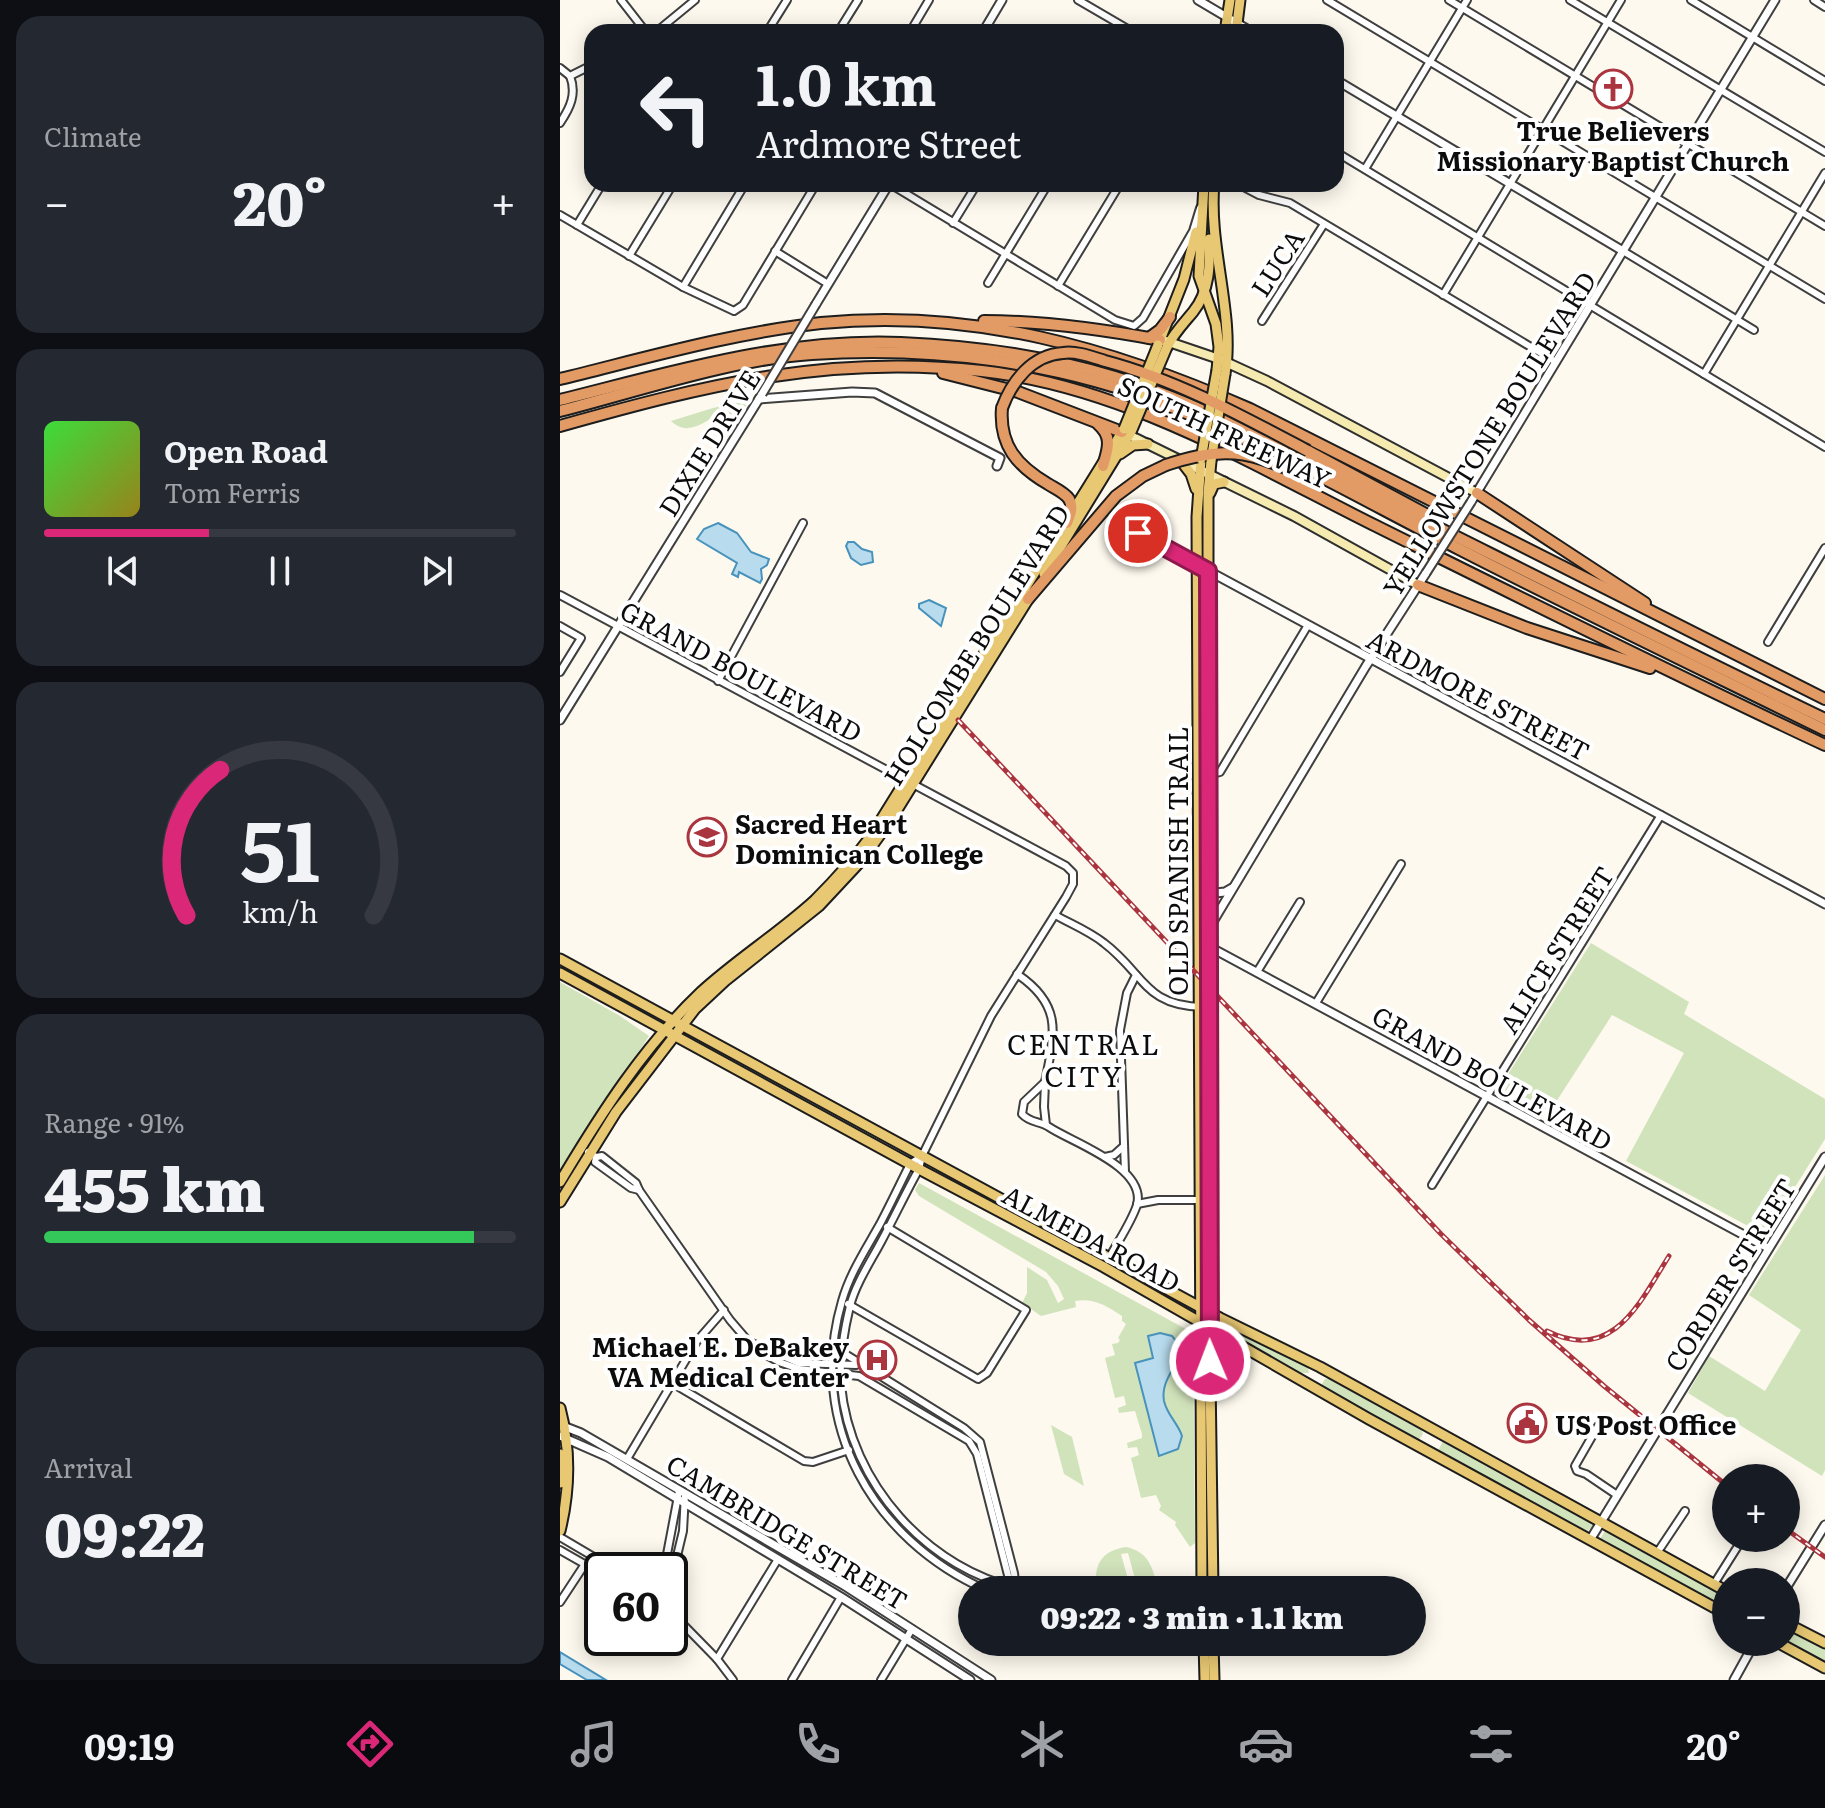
<!DOCTYPE html>
<meta charset="utf-8">
<style>
:root{--surface:#171b24;--page:#242831;--text:#f1f3f6;--muted:#9ea1a6;--line:#363941;--accent:#db2777}
body{margin:0;font-family:Literata,serif;background:var(--page);color:var(--text);height:100vh;display:flex;flex-direction:column;font-size:30px;white-space:nowrap}
*{box-sizing:border-box;margin:0}
p{font-size:26px;color:var(--muted)}
.icon{flex:none;width:44px;height:44px;fill:none;stroke:currentColor;stroke-width:2;stroke-linecap:round;stroke-linejoin:round}
.map{position:relative;flex:1;overflow:hidden}
.side{display:flex;flex-direction:column;gap:16px;padding:16px;background:#0d0f14;width:560px}
.side>*{flex:none}
.top-card{position:absolute;left:24px;top:24px;width:760px;height:168px;border-radius:24px;box-shadow:0 4px 20px #0003;background:#171b24;color:var(--text);overflow:hidden}
.controls{position:absolute;left:1152px;top:1464px;display:grid;gap:16px}
.controls a{display:grid;place-items:center;width:88px;height:88px;border-radius:50%;background:var(--surface);box-shadow:0 4px 20px #0003;font-size:40px}
.speed{position:absolute;left:24px;top:1552px;display:flex;gap:16px;font-size:40px;font-weight:700;text-align:center}
.speed>*{display:grid;place-content:center;width:104px;height:104px;border-radius:50%;background:var(--surface);box-shadow:0 4px 20px #0003;line-height:1}
.speed .limit{border:4px solid #111;border-radius:12px;background:#fff;color:#111}
.pin{position:absolute;display:grid;place-items:center;width:68px;height:68px;color:#fff;margin:-34px;border:4px solid #fff;border-radius:50%;box-shadow:0 2px 8px #0007}
.me{position:absolute;width:88px;margin:-44px;rotate:359deg;stroke-linejoin:round;filter:drop-shadow(0 0 6px #0008)}
.turn{display:flex;align-items:center;gap:28px;height:168px;padding:0 40px;font-size:36px}
.turn .icon{width:104px;height:104px;stroke-width:2.5}
.turn b{display:block;font-size:56px;line-height:68px}
.big{font-size:60px;font-weight:800;line-height:1.1}
.side .widget{flex:1;display:flex;flex-direction:column;justify-content:center;gap:12px;min-width:0;padding:0 28px;border-radius:24px;background:var(--page)}
.side .dial{align-items:center;gap:0}
.dial svg{height:208px;overflow:visible;fill:none;stroke:var(--line);stroke-width:7;stroke-linecap:round;text-anchor:middle}
.dial text{fill:var(--text);stroke:none}
.song{display:flex;align-items:center;gap:24px}
.cover{width:96px;height:96px;border-radius:12px;background:linear-gradient(135deg,hsl(120 70% 55%),hsl(50 70% 35%))}
.played{height:8px;border-radius:4px;background:linear-gradient(90deg,var(--accent) 35%,var(--line) 35%)}
.keys{display:flex;justify-content:space-around;direction:ltr}
.heat{display:flex;justify-content:space-between;align-items:center;font-size:44px;direction:ltr}
.charge{height:12px;border-radius:6px;background:linear-gradient(90deg,#34c759 91%,var(--line) 0)}
.trip{position:absolute;left:398px;top:1576px;width:468px;height:80px;border-radius:40px;background:var(--surface);box-shadow:0 4px 20px #0003;font-weight:800;line-height:80px;text-align:center}
.menu{display:flex;height:128px;justify-content:space-around;align-items:center;background:#090b0e;color:var(--muted)}
.menu .icon{width:56px;height:56px}
.menu .current{color:var(--accent)}
.menu b{font-size:36px;color:var(--text)}
main{display:flex;flex:1;min-height:0}
.map>svg:first-child{display:block}
</style>
<main>
<section class="side">
<div class="widget"><p>Climate</p>
<div class="heat"><a>−</a><b class="big">20°</b><a>+</a></div>
</div>
<div class="widget">
<div class="song"><i class="cover"></i><div><b>Open Road</b><p>Tom Ferris</p></div></div>
<div class="played"></div>
<div class="keys"><svg class="icon" aria-label="previous" viewBox="0 0 24 24"><path d="M18 5L8 12l10 7zM5 5v14"/></svg><svg class="icon" aria-label="pause" viewBox="0 0 24 24"><path d="M8 5v14M16 5v14"/></svg><svg class="icon" aria-label="next" viewBox="0 0 24 24"><path d="M6 5l10 7-10 7zM19 5v14"/></svg></div>
</div>
<div class="widget dial"><svg viewBox="0 0 100 80">
<path d="M14 69A42 42 0 1 1 86 69"/>
<path d="M14 69A42 42 0 0 1 27 13" stroke="#db2777"/>
<text x="50" y="56" font-size="32" font-weight="700">51</text>
<text x="50" y="72" font-size="11">km/h</text>
</svg></div>
<div class="widget"><p>Range · 91%</p><b class="big">455 km</b><div class="charge"></div></div>
<div class="widget"><p>Arrival</p><b class="big">09:22</b></div>
</section>
<div class="map">
<svg width="1265" height="1680" viewBox="0 0 1265 1680">
<rect width="100%" height="100%" fill="#fdf9ee"/>
<g fill="#d1e3bb">
<path d="M 189,400 L 179,418 L 165,412 C 146,418 130,439 111,421 L 153,408 Z"/>
<polygon points="1031,943 1129,1002 1124,1014 1265,1099 1265,1139 1205,1235 1066,1161 1124,1053 1052,1015 987,1116 938,1090"/>
<polygon points="0,982 60,1016 89,1036 0,1175"/>
<polygon points="1265,1175 1265,1470 1262,1476 1128,1393 1149,1356 1205,1391 1241,1330 1189,1295"/>
<path d="M 359,1183 L 633,1333 L 635,1543 L 630,1547 L 615,1525 L 616,1522 L 599,1510 L 601,1506 L 596,1495 L 581,1498 L 571,1458 L 579,1455 L 577,1447 L 568,1448 L 567,1443 L 582,1438 L 582,1434 L 575,1411 L 559,1413 L 558,1408 L 566,1405 L 564,1396 L 555,1398 L 545,1358 L 555,1355 L 552,1344 L 558,1343 L 560,1340 L 558,1338 L 566,1324 L 562,1321 L 562,1316 C 546,1306 535,1298 515,1301 L 516,1307 L 481,1316 L 462,1303 L 467,1293 L 467,1267 L 487,1280 L 498,1303 L 504,1299 L 498,1286 L 486,1272 L 359,1196 L 355,1190 Z"/>
<polygon points="662,1326 748,1367 749,1373 741,1373 660,1328"/>
<polygon points="765,1379 770,1379 861,1429 863,1434 857,1442 764,1389 762,1384"/>
<polygon points="491,1425 512,1437 524,1486 504,1474"/>
<polygon points="883,1441 1019,1514 1033,1526 1025,1533 877,1453"/>
<polygon points="1046,1529 1166,1595 1166,1611 1039,1541"/>
<path d="M 566,1547 C 590,1552 593,1569 598,1590 L 578,1590 L 568,1553 L 561,1554 L 571,1590 L 536,1590 C 534,1564 541,1551 566,1547 Z"/>
<polygon points="1226,1628 1265,1649 1265,1665 1226,1642"/>
</g>
<g fill="#b8dcee" stroke="#4892bc" stroke-width="2">
<polygon points="158,523 177,533 191,552 209,559 207,565 201,569 202,579 200,583 179,572 178,577 172,574 177,563 137,539 144,529"/>
<polygon points="288,542 294,542 302,549 312,552 313,562 301,565 291,558 286,546"/>
<polygon points="369,600 386,608 381,626 359,608 359,604"/>
<path d="M 600,1333 L 612,1336 L 620,1346 C 621,1366 600,1378 604,1401 C 607,1415 618,1423 622,1436 L 618,1449 L 599,1456 L 575,1363 L 593,1358 L 588,1336 Z"/>
<polygon points="0,1652 46,1680 27,1680 0,1664"/>
</g>
<g fill="none" stroke-linecap="round" stroke-linejoin="round">
<defs>
<g id="minor">
<polyline points="61,0 86,32"/>
<polyline points="518,0 573,32"/>
<polyline points="767,0 1265,299"/>
<polyline points="889,0 1265,226"/>
<polyline points="1010,0 1265,152"/>
<polyline points="1131,0 1265,81"/>
<polyline points="1254,0 1265,7"/>
<polyline points="96,32 135,0"/>
<polyline points="207,32 227,0"/>
<polyline points="278,32 298,0"/>
<polyline points="350,32 369,0"/>
<polyline points="0,68 10,76 32,65"/>
<path d="M 0,123 C 10,108 17,94 10,76"/>
<polyline points="776,152 1265,447"/>
<polyline points="805,169 907,0"/>
<polyline points="330,184 555,320 574,326 583,318 633,231 640,208"/>
<polyline points="678,184 699,195 730,203 996,362"/>
<polyline points="0,215 123,287 174,311 183,305 256,184"/>
<polyline points="393,223 417,184"/>
<polyline points="17,225 42,184"/>
<polyline points="215,251 268,284"/>
<polyline points="1063,251 1194,330"/>
<polyline points="69,256 113,184"/>
<polyline points="428,283 488,184"/>
<polyline points="498,286 560,184"/>
<polyline points="123,287 185,184"/>
<polyline points="883,295 1061,0"/>
<polyline points="702,321 764,224"/>
<polyline points="1144,374 1265,173"/>
<path d="M 0,595 L 506,866 L 513,873 L 513,884 L 506,897 L 431,1016 L 362,1156 L 359,1169 C 346,1192 335,1216 322,1240 C 311,1261 296,1283 290,1306 C 284,1331 279,1359 281,1385 C 290,1483 368,1571 465,1590"/>
<polyline points="0,626 21,638 0,672"/>
<polyline points="1208,642 1265,548"/>
<polyline points="158,681 243,523"/>
<polyline points="648,775 660,772 748,625"/>
<path d="M 495,915 C 511,924 529,931 544,943 C 585,974 584,1006 643,1007"/>
<polyline points="697,972 740,902"/>
<path d="M 457,974 C 503,1005 495,1033 485,1082 L 464,1102 L 462,1114 C 470,1123 480,1121 489,1127 C 511,1142 587,1167 577,1205 C 571,1223 557,1243 548,1260"/>
<polyline points="756,1003 841,864"/>
<polyline points="485,1082 484,1107 486,1125"/>
<polyline points="28,1152 36,1157 42,1156 76,1183 79,1190 170,1320 194,1348 219,1362 239,1369 299,1376 409,1441 417,1454 451,1587"/>
<path d="M 362,1156 L 350,1164 C 340,1184 330,1205 320,1224 C 306,1249 290,1273 282,1301 C 246,1424 313,1540 426,1590"/>
<polyline points="36,1157 35,1162 71,1188 79,1190"/>
<polyline points="545,1157 554,1155 564,1146"/>
<polyline points="565,1172 560,1030 567,993 576,975"/>
<polyline points="872,1185 1101,815"/>
<polyline points="577,1204 598,1200 639,1200"/>
<polyline points="288,1304 418,1379 427,1373 466,1310 327,1227"/>
<polyline points="192,1343 239,1363 296,1365"/>
<polyline points="282,1352 404,1428 420,1442 454,1573 455,1581 451,1588"/>
<polyline points="112,1383 244,1461 253,1462 289,1450"/>
<polyline points="1049,1423 1038,1426 1015,1466 1017,1471 1026,1474 1057,1495"/>
<polyline points="67,1459 137,1341 164,1310"/>
<polyline points="0,1537 56,1570"/>
<polyline points="0,1550 42,1574"/>
<polyline points="1097,1553 1125,1511"/>
<polyline points="104,1570 119,1491"/>
<polyline points="1154,1584 1183,1538"/>
<polyline points="110,1585 123,1531 125,1494"/>
<polyline points="0,1602 25,1564"/>
<polyline points="110,1611 157,1659 173,1680"/>
<polyline points="157,1659 218,1559"/>
<polyline points="232,1680 281,1597"/>
<polyline points="321,1680 352,1629"/>
</g>
<g id="tertiary">
<polyline points="638,0 692,32"/>
<polyline points="423,32 442,0"/>
<polyline points="776,80 1063,251"/>
<polyline points="256,304 329,184"/>
<polyline points="199,399 292,392 315,393 440,458 437,466"/>
<polyline points="911,502 1215,0"/>
<polyline points="554,520 1265,904"/>
<polyline points="0,720 202,394"/>
<polyline points="646,894 665,892 672,888"/>
<polyline points="650,931 654,920 806,666 866,573"/>
<polyline points="648,946 1208,1248"/>
<polyline points="3,1426 21,1433 285,1586 431,1680"/>
<polyline points="0,1436 48,1457 281,1597 410,1680"/>
<polyline points="1030,1540 1265,1157"/>
<polyline points="1226,1588 1265,1525"/>
<polyline points="1174,1680 1195,1642"/>
</g>
<g id="secondary">
<polyline points="606,341 659,359 707,381 917,493"/>
<polyline points="563,432 734,516 858,585"/>
</g>
<g id="primary">
<polyline points="665,32 670,0"/>
<polyline points="676,32 680,0"/>
<polyline points="644,184 639,276 656,324 659,347 657,370"/>
<path d="M 654,184 C 648,247 675,314 665,374"/>
<polyline points="598,345 624,279 636,232"/>
<path d="M 607,347 C 614,333 623,324 633,312 C 650,291 650,265 649,239"/>
<polyline points="560,454 573,445 588,444"/>
<polyline points="641,459 637,517 642,1590"/>
<polyline points="621,461 631,474 636,489"/>
<polyline points="651,461 648,493 648,647 649,1303 653,1590"/>
<polyline points="650,493 654,484 664,482"/>
<polyline points="484,574 571,432"/>
<polyline points="0,959 660,1318 760,1367 1166,1591"/>
<polyline points="0,973 359,1169 544,1267 809,1419 1166,1614"/>
<path d="M 0,1182 C 40,1115 84,1046 141,992 C 177,959 219,933 255,900 C 275,880 294,859 311,836 L 564,429"/>
<polyline points="0,1202 56,1112 135,1009 165,981 259,906 301,861 330,821 472,593"/>
<path d="M 0,1408 C 11,1450 10,1490 0,1531"/>
<polyline points="0,1454 0,1483"/>
<polyline points="1226,1623 1265,1643"/>
<polyline points="644,1642 645,1680"/>
<polyline points="653,1642 654,1680"/>
<polyline points="1217,1642 1265,1668"/>
</g>
<g id="motorway">
<path d="M 424,321 C 484,321 541,329 600,340"/>
<polyline points="589,338 600,330 610,317"/>
<polyline points="383,373 458,392 562,432"/>
<path d="M 0,379 C 86,358 172,333 261,323 C 414,308 551,348 690,409 L 1265,699"/>
<path d="M 0,400 C 112,372 224,338 341,343 C 412,346 486,356 555,377 C 667,412 770,474 875,526 C 1005,591 1134,656 1265,719"/>
<path d="M 442,408 C 439,445 457,466 488,484 C 494,488 504,492 509,499 C 514,507 510,515 507,523"/>
<path d="M 0,411 C 78,391 172,359 252,354 C 373,346 500,362 612,407 C 711,447 805,501 899,549 C 1020,611 1143,670 1265,730"/>
<path d="M 538,424 C 553,437 548,449 543,466"/>
<path d="M 0,426 C 146,385 268,354 422,371 C 562,386 688,462 812,524 C 963,599 1113,674 1265,745"/>
<polyline points="748,451 875,519"/>
<polyline points="917,493 1085,603"/>
<polyline points="858,585 967,628 1090,668"/>
<polyline points="468,599 556,496 583,476 606,465"/>
</g>
</defs>
<use href="#minor" stroke="#3f3f3f" stroke-width="10"/>
<use href="#tertiary" stroke="#3f3f3f" stroke-width="11"/>
<use href="#secondary" stroke="#2e2e2e" stroke-width="12"/>
<use href="#primary" stroke="#1d1d1d" stroke-width="13"/>
<use href="#motorway" stroke="#1d1d1d" stroke-width="14"/>
<use href="#minor" stroke="#fff" stroke-width="6"/>
<use href="#tertiary" stroke="#fff" stroke-width="7"/>
<use href="#secondary" stroke="#f5ebb0" stroke-width="8"/>
<use href="#primary" stroke="#e8c873" stroke-width="9"/>
<use href="#motorway" stroke="#e39b66" stroke-width="10"/>
<defs>
<g id="rail">
<polyline points="398,720 881,1234 969,1320 1044,1386 1166,1485"/>
<path d="M 987,1331 C 1053,1364 1080,1302 1109,1256"/>
<polyline points="1226,1529 1265,1557"/>
</g>
</defs>
<use href="#rail" stroke="#ab353f" stroke-width="5"/>
<use href="#rail" stroke="#fff" stroke-width="2" stroke-dasharray="6" stroke-linecap="butt"/>
<defs>
<g id="tertiary-bridge">
<polyline points="202,394 256,304"/>
<polyline points="866,573 911,502"/>
</g>
<g id="primary-bridge">
<polyline points="564,429 598,345"/>
<polyline points="571,432 607,347"/>
<polyline points="641,459 657,370"/>
<polyline points="651,461 665,374"/>
</g>
<g id="motorway-bridge">
<path d="M 442,408 C 452,381 472,355 503,353 C 517,351 532,357 545,361 C 617,380 682,416 748,451"/>
<path d="M 606,465 C 660,446 690,450 741,475"/>
</g>
</defs>
<use href="#tertiary-bridge" stroke="#3f3f3f" stroke-width="11" stroke-linecap="butt"/>
<use href="#primary-bridge" stroke="#1d1d1d" stroke-width="13" stroke-linecap="butt"/>
<use href="#motorway-bridge" stroke="#1d1d1d" stroke-width="14" stroke-linecap="butt"/>
<use href="#tertiary-bridge" stroke="#fff" stroke-width="7"/>
<use href="#primary-bridge" stroke="#e8c873" stroke-width="9"/>
<use href="#motorway-bridge" stroke="#e39b66" stroke-width="10"/>
</g>
<g fill="none" stroke-linecap="round" stroke-linejoin="round">
<defs>
<polyline id="route" points="578,533 648,571 650,1361"/>
</defs>
<use href="#route" stroke="#8e194d" stroke-width="20"/>
<use href="#route" stroke="#db2777" stroke-width="14"/>
</g>
<defs>
<symbol id="church-ring" viewBox="-11 -11 22 22"><circle r="9.5" fill="#fff" stroke="#ab353f" stroke-width="1.5"/><path d="M-1.2-6h2.4v3.5h3.3v2.4h-3.3V6h-2.4V-.1h-3.3v-2.4h3.3Z" fill="#ab353f"/></symbol>
<symbol id="university-ring" viewBox="-11 -11 22 22"><circle r="9.5" fill="#fff" stroke="#ab353f" stroke-width="1.5"/><path d="M0-5L7-2L0 1L-7-2ZM-4 1L0 2.5L4 1V4Q0 6-4 4Z" fill="#ab353f"/></symbol>
<symbol id="hospital-ring" viewBox="-11 -11 22 22"><circle r="9.5" fill="#fff" stroke="#ab353f" stroke-width="1.5"/><path d="M-5-5h3v3.5h4V-5h3V5h-3V1.5h-4V5h-3Z" fill="#ab353f"/></symbol>
<symbol id="civic-ring" viewBox="-11 -11 22 22"><circle r="9.5" fill="#fff" stroke="#ab353f" stroke-width="1.5"/><path d="M-.6-6.5H3V-4.5H.6V-3L4-1V1h2V6H-6V1h2V-1L-.6-3ZM-1.2 2.5V6h2.4V2.5Z" fill="#ab353f"/></symbol>
</defs>
<g fill-rule="evenodd">
<use href="#church-ring" x="1031" y="67" width="44" height="44"/>
<use href="#university-ring" x="125" y="815" width="44" height="44"/>
<use href="#hospital-ring" x="295" y="1338" width="44" height="44"/>
<use href="#civic-ring" x="945" y="1401" width="44" height="44"/>
</g>
<g text-anchor="middle" dominant-baseline="central" stroke-width="8" stroke-linejoin="round" paint-order="stroke">
<g font-size="26" font-weight="bold" fill="#0c0c0c" stroke="#fff" text-anchor="start">
<text x="1053" y="129" text-anchor="middle">True Believers<tspan x="1053" dy="30">Missionary Baptist Church</tspan></text>
<text x="175" y="822">Sacred Heart<tspan x="175" dy="30">Dominican College</tspan></text>
<text x="289" y="1345" text-anchor="end">Michael E. DeBakey<tspan x="289" dy="30">VA Medical Center</tspan></text>
<text x="995" y="1423">US Post Office</text>
</g>
<g font-size="26" fill="#0c0c0c" stroke="#fff">
<text transform="translate(716 262) rotate(-57)">LUCA</text>
<text transform="translate(665 431) rotate(25)">SOUTH FREEWAY</text>
<text transform="translate(928 433) rotate(-58)">YELLOWSTONE BOULEVARD</text>
<text transform="translate(148 442) rotate(-58)">DIXIE DRIVE</text>
<text transform="translate(415 644) rotate(-58)">HOLCOMBE BOULEVARD</text>
<text transform="translate(182 670) rotate(28)">GRAND BOULEVARD</text>
<text transform="translate(919 694) rotate(28)">ARDMORE STREET</text>
<text transform="translate(616 861) rotate(-90)">OLD SPANISH TRAIL</text>
<text transform="translate(995 949) rotate(-58)">ALICE STREET</text>
<text transform="translate(933 1077) rotate(29)">GRAND BOULEVARD</text>
<text transform="translate(532 1237) rotate(28)">ALMEDA ROAD</text>
<text transform="translate(1169 1274) rotate(-58)">CORDER STREET</text>
<text transform="translate(228 1531) rotate(31)">CAMBRIDGE STREET</text>
</g>
<g font-size="28" letter-spacing="2" fill="#0c0c0c" stroke="#fff">
<text x="524" y="1043">CENTRAL<tspan x="524" dy="32">CITY</tspan></text>
</g>
</g>
</svg>
<div class="controls">
<a>+</a>
<a>−</a>
</div>
<div class="speed"><div class="limit">60</div></div>
<div class="pin" style="left:578px;top:533px;background:#d93025"><svg class="icon" aria-label="arrive" viewBox="0 0 24 24"><path d="M6 21V4h12l-3 4 3 4H6"/></svg></div>
<svg class="me" style="left:650px;top:1361px" viewBox="-20 -20 40 40"><circle r="17" fill="#db2777" stroke="#fff" stroke-width="3"/><path d="M0-11L8 9 0 5-8 9z" fill="#fff"/></svg>
<div class="trip">09:22 · 3 min · 1.1 km</div>
<div class="top-card">
<div class="turn"><svg class="icon" aria-label="left" viewBox="0 0 24 24"><path d="M17 20v-9H6M10 6l-5 5 5 5"/></svg><div><b>1.0 km</b>Ardmore Street</div></div>
</div>
</div>
</main>
<nav class="menu">
<b>09:19</b>
<svg class="icon current" aria-label="directions" viewBox="0 0 24 24"><path d="M12 3l9 9-9 9-9-9zM9 14v-3h6M13 9l2 2-2 2"/></svg>
<svg class="icon" aria-label="music" viewBox="0 0 24 24"><path d="M9 18V5l10-2v13"/><circle cx="6" cy="18" r="3"/><circle cx="16" cy="16" r="3"/></svg>
<svg class="icon" aria-label="phone" viewBox="0 0 24 24"><path d="M5 4h4l2 5-3 2q2 4 5 5l2-3 5 2v4C11 20 4 13 5 4z"/></svg>
<svg class="icon" aria-label="climate" viewBox="0 0 24 24"><path d="M12 3v18M4 7l16 10M4 17L20 7"/></svg>
<svg class="icon" aria-label="car" viewBox="0 0 24 24"><path d="M5 17H2v-5l4-1 3-4h7l3 4 3 1v5h-3M9 17h6M6 11h13"/><circle cx="7" cy="17" r="2"/><circle cx="17" cy="17" r="2"/></svg>
<svg class="icon" aria-label="filters" viewBox="0 0 24 24"><path d="M4 7h16M4 17h16"/><circle cx="9" cy="7" r="2"/><circle cx="15" cy="17" r="2"/></svg>
<b>20°</b>
</nav>
